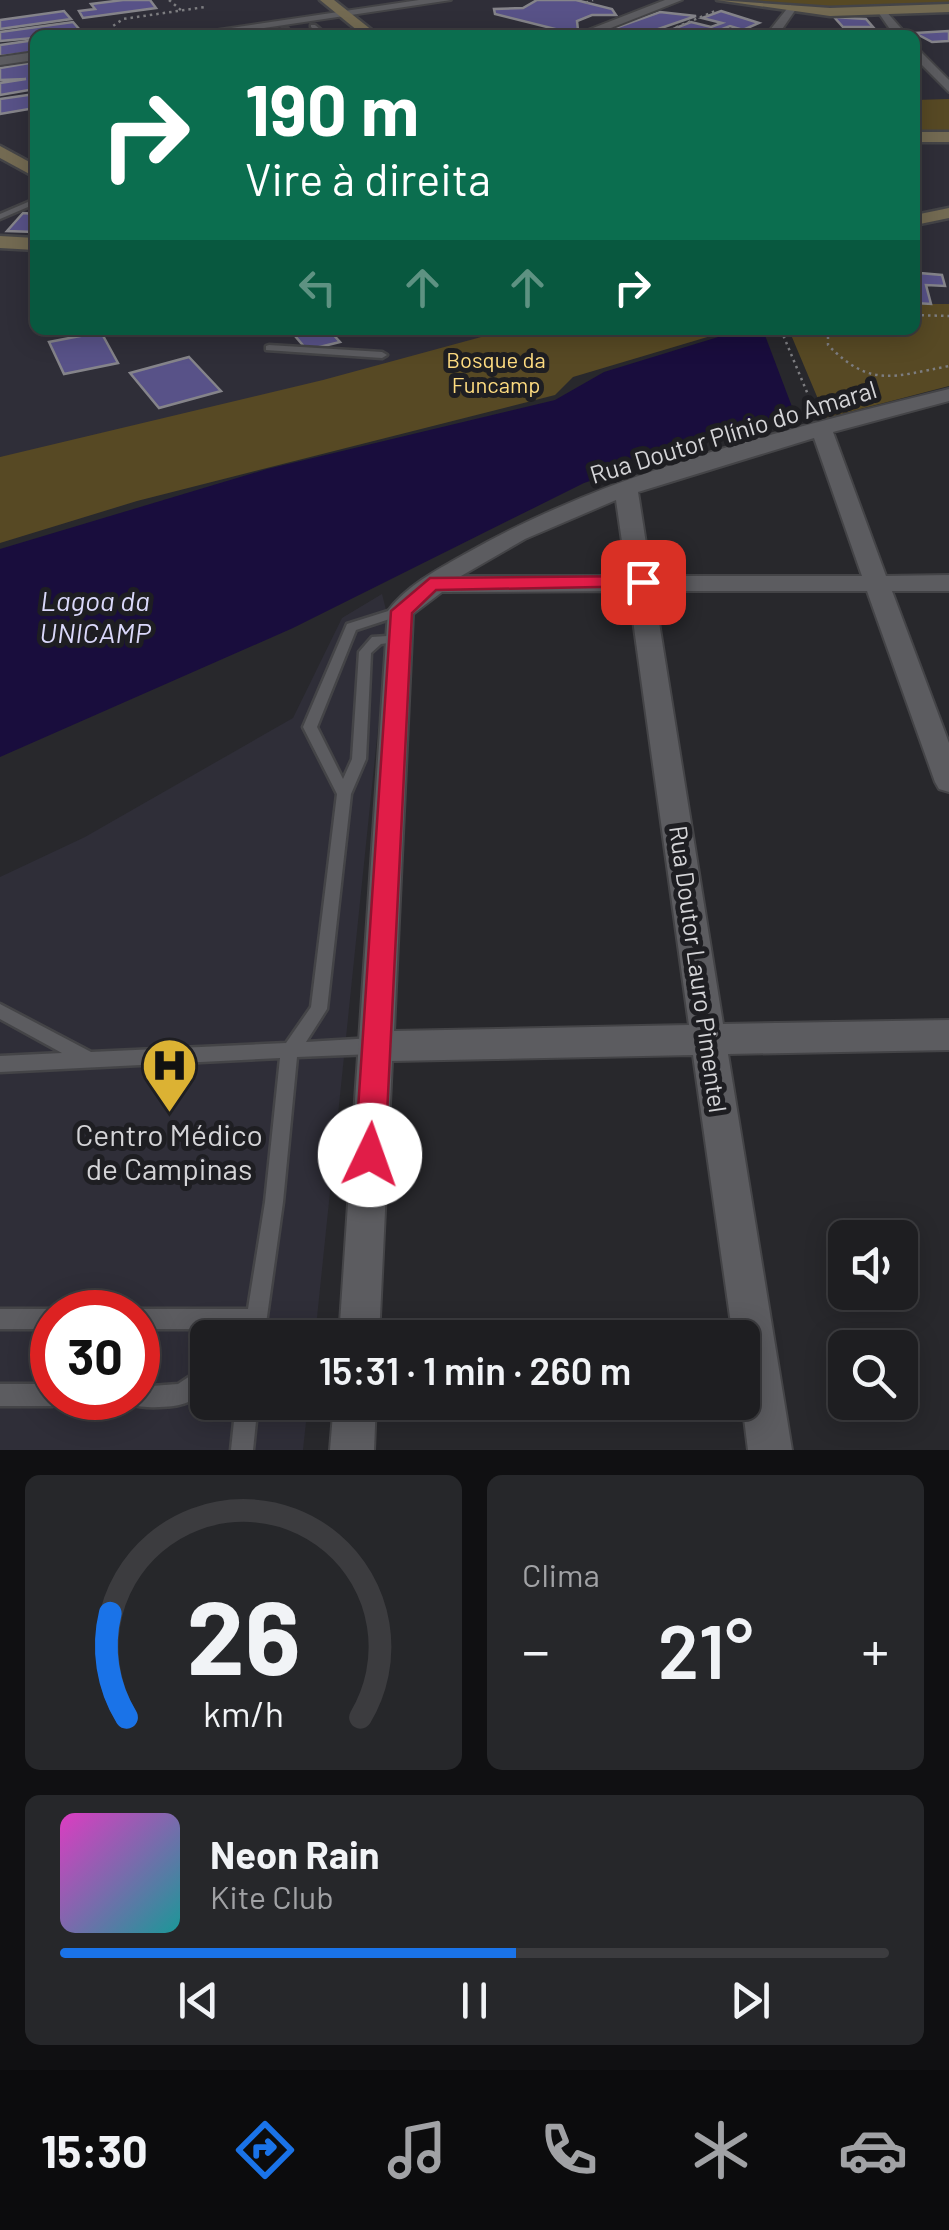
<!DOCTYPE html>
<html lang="pt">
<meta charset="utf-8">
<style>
:root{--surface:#1e1e21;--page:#26272a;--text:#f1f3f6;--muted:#a1a2a5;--line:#3c3c3f;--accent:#1a73e8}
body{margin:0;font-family:Barlow,sans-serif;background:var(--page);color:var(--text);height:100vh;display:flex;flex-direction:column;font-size:38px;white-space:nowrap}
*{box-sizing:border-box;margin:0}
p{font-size:32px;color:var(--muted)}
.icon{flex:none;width:55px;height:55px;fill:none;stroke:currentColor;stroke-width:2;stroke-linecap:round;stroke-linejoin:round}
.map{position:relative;height:1450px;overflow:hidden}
.drawer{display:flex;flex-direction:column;gap:25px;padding:25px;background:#101012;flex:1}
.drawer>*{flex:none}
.hud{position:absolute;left:30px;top:30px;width:890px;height:305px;border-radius:15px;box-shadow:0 5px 25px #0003,0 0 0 2px var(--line);background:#0b6e4f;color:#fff;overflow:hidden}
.buttons{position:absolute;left:828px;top:1220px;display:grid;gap:20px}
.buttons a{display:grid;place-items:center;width:90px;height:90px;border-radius:15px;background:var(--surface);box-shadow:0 5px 25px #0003,0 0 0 2px var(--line);font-size:50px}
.speed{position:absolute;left:30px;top:1290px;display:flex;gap:20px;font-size:50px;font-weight:700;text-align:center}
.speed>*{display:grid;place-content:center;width:130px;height:130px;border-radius:50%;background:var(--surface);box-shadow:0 5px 25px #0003,0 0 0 2px var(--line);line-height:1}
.speed .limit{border:15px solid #d22;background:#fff;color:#111}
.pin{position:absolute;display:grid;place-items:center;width:85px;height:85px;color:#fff;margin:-42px;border-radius:20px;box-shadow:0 5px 15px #0006}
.me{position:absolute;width:110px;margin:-55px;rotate:3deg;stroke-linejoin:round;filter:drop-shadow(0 0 8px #0008)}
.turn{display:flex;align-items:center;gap:35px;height:210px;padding:0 50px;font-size:45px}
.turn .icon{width:130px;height:130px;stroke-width:2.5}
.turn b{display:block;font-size:70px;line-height:85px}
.lanes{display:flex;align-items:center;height:95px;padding:0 50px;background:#0003;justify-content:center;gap:50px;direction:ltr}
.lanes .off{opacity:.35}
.big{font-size:75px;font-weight:600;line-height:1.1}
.drawer .tile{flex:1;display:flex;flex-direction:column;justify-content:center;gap:15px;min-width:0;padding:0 35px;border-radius:15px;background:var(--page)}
.drawer .dial{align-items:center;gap:0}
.dial svg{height:260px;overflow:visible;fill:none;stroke:var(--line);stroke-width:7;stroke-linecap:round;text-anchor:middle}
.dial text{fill:var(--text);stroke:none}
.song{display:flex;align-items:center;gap:30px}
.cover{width:120px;height:120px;border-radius:15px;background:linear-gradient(135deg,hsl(310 70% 55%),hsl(180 70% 35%))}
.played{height:10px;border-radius:5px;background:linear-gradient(90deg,var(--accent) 55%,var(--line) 55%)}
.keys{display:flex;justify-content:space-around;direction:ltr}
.heat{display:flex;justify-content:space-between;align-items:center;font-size:55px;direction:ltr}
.drawer .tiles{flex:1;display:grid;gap:25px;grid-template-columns:1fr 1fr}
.tile:last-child{grid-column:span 2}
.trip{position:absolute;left:190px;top:1320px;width:570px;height:100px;border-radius:15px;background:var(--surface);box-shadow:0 5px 25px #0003,0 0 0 2px var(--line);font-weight:600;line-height:100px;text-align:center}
.menu{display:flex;height:160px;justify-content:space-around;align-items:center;background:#0c0c0d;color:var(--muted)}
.menu .icon{width:70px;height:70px}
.menu .on{color:var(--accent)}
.menu b{font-size:45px;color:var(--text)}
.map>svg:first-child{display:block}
</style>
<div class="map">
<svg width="949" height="1450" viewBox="0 0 949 1450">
<rect width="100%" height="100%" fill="#28282c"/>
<g fill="#2f2e38" fill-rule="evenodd">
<polygon points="0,0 731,0 949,7 949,304 915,304 915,35 35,35 35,330 716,330 0,457"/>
<path d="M 382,594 L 389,622 L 315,1337 L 208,1338 L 208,1402 L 308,1403 L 303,1450 L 0,1450 L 0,877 L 85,837 L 293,718 L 342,618 ZM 52,1312 L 138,1312 L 138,1398 L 52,1398 Z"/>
</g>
<g fill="#574924">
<polygon points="731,0 949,0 949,7 843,11"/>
<polygon points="949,99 949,137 915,137 915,100"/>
<polygon points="915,304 949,304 949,386 826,418 789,330 915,330"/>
<polygon points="507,330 731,330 573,377 555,395 137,501 0,543 0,457 323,380"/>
</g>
<polygon fill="#190d3d" points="741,330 763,330 794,412 584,483 293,628 0,757 0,549 267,469 555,400 604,372"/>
<g fill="#585288" stroke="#85848a" stroke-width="2.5">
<polygon points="123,0 150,0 156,8 83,18 79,11 95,9 91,4"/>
<polygon points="537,0 576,0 612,9 616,15 592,15 577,21 578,30 559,30 495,14 494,9 523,8"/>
<polygon points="64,11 71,19 0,29 0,20"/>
<polygon points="721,11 759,23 743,30 730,26 717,31 745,35 695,35 673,29 691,22 711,27 722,23 702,18"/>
<polygon points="660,12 696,16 641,35 616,35 626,31 615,28"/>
<polygon points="834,17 866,19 873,27 843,27"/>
<polygon points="73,22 80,30 68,35 0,41 0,32"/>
<polygon points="949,31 949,41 932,42 915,33"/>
<polygon points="35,40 35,52 0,56 0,45"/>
<polygon points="35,62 35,89 0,95 0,83 26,79 0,80 0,68"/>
<polygon points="35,94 35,108 0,114 0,99"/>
<polygon points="23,213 35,214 35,232 7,231"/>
<polygon points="915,259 920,273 942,275 945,286 926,285 931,304 915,303"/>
<polygon points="290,330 329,330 340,342 307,350"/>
<polygon points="101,332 118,363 64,374 49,342"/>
<polygon points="189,357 221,391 159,408 130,373"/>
</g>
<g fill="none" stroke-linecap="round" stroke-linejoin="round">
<defs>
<g id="lane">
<polygon points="311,25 315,25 327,35 320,35 311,27"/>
<polygon points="283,28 287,28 293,35 287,35"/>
<polygon points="259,33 262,34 263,35 256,35"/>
<polygon points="35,199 35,204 0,219 0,214"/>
<polygon points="269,345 382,352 387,355 382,358 266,350 266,346"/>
<polygon points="401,607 405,608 407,611 405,614 356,630 317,727 343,779 352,759 359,652 372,637 403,635 404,638 403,641 381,644 371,653 366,759 351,794 327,1009 306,1042 373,1038 379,1041 382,1046 379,1051 373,1054 297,1057 283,1202 264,1338 244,1338 245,1329 138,1329 138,1312 131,1312 138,1309 248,1309 265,1202 280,1058 0,1072 0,1056 62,1053 0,1019 0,1004 91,1052 286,1043 311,1007 337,794 303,727 347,624"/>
<polygon points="0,1309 52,1309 59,1312 52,1312 52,1329 0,1329"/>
<path d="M 208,1364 L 208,1387 C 201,1392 195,1399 188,1402 C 176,1408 142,1409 131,1404 L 128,1398 L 138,1398 L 138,1387 L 178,1384 Z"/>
<polygon points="0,1384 52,1384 52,1398 61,1398 59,1402 52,1406 0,1406"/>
<polygon points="236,1402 258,1402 253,1450 231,1450"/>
</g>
<g id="street">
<polygon points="419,0 451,0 217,35 184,35"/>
<polygon points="665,0 682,0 593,35 575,35"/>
<polygon points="790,5 796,9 778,35 766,35"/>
<polygon points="876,9 884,9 907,35 894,35"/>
<polygon points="915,46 949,80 949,92 915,58"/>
<polygon points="35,52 35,60 0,65 0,57"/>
<path d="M 949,389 L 949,401 L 833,432 L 886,576 L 949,575 L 949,591 L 892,591 L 949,743 L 949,792 L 939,789 L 935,782 L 867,591 L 654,591 L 723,1024 L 949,1020 L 949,1050 L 728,1054 L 792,1450 L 748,1450 L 742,1402 L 742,1338 L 733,1338 L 693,1055 L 392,1061 L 379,1338 L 339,1338 L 388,611 C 406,586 440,568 467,553 C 615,469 785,430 949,389 ZM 814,438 L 862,576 L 651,576 L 638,492 ZM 616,500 L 627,576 L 461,576 L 525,539 ZM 629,591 L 689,1025 L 394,1031 L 413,614 L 442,592 Z"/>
<polygon points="334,1402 376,1402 374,1450 330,1450"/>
</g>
<g id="secondary">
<polygon points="320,0 334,0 378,35 363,35"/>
<polygon points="717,0 830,8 949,4 949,12 830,16"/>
<rect x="915" y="132" width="34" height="10"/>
<polygon points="0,146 35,165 35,177 0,158"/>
<polygon points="949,208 949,218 915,225 915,215"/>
<polygon points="0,236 35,238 35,250 0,248"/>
</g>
</defs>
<use href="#lane" stroke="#444447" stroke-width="5"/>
<use href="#street" stroke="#444447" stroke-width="4"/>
<use href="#secondary" stroke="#444447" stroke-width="5"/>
<g stroke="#7d7d80" stroke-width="2.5" stroke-dasharray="2.5 4" stroke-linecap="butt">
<polyline points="169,0 182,11"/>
<polyline points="586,3 593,0"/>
<polyline points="122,35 113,26 123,19 205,7"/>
<polyline points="658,35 715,11"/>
<polyline points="915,315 949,316"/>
<polyline points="781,330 814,409"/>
<path d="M 828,330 L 828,345 C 871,389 894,376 949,366"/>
</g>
<use href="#lane" fill="#5c5c60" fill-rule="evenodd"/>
<use href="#street" fill="#5c5c60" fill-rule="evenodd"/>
<use href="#secondary" fill="#736a52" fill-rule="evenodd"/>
</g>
<polygon fill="#e11d48" stroke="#92132f" stroke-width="2.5" points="643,576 650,577 650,586 436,590 412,613 385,1155 381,1165 370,1169 359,1165 355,1155 391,611 430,578"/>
<defs>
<symbol id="hospital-pin" viewBox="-11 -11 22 30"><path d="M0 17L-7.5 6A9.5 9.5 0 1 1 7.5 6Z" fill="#dcb233" stroke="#1e1e22"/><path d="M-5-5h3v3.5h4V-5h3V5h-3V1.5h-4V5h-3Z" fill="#111"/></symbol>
</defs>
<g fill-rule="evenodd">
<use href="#hospital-pin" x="138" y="1034" width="63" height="86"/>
</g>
<g text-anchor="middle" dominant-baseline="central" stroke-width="10" stroke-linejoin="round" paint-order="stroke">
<g font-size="22" fill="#fddb80" stroke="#1e1e22">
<text x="496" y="359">Bosque da<tspan x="496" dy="25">Funcamp</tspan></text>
</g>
<g font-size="25" fill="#d4d4d7" stroke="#1e1e22">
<text transform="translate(733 431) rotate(-17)">Rua Doutor Plínio do Amaral</text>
<text transform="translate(699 969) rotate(82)">Rua Doutor Lauro Pimentel</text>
</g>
<g font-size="28" font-style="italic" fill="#dad8fa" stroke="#1e1e22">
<text x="95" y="600">Lagoa da<tspan x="95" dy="32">UNICAMP</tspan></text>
</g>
<g font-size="30" fill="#d4d4d7" stroke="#1e1e22">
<text x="169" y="1134">Centro Médico<tspan x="169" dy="34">de Campinas</tspan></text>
</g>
</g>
</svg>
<div class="buttons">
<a><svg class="icon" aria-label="sound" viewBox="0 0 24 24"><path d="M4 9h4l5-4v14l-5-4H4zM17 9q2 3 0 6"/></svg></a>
<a><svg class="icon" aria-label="search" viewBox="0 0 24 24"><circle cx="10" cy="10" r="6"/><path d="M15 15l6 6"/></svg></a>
</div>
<div class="speed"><div class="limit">30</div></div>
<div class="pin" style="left:643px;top:582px;background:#d93025"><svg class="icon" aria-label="arrive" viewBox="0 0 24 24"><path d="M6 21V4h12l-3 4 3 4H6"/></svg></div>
<svg class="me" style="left:370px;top:1155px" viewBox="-20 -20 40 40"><circle r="19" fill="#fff"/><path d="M0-13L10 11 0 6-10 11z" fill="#e11d48"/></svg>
<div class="trip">15:31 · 1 min · 260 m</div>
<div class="hud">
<div class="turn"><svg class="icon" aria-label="right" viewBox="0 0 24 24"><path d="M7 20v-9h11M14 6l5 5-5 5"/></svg><div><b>190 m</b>Vire à direita</div></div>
<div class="lanes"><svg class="icon off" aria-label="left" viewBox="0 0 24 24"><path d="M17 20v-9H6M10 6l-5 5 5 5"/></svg><svg class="icon off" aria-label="ahead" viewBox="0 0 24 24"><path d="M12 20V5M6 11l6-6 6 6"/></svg><svg class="icon off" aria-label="ahead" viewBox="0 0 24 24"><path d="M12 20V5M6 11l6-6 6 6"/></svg><svg class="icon" aria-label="right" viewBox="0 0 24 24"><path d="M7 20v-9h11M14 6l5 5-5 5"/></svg></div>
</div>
</div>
<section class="drawer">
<div class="tiles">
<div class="tile dial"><svg viewBox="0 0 100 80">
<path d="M14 69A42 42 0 1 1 86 69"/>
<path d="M14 69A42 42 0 0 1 9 37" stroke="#1a73e8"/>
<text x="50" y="56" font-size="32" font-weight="700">26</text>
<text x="50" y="72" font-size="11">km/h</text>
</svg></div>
<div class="tile"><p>Clima</p>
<div class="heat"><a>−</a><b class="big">21°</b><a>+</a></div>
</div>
<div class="tile">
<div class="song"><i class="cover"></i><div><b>Neon Rain</b><p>Kite Club</p></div></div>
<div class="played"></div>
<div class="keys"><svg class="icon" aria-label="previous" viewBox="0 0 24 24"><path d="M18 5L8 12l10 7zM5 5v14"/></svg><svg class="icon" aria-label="pause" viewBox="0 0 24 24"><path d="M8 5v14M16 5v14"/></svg><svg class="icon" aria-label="next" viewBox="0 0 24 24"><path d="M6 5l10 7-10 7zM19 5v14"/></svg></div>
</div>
</div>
</section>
<nav class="menu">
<b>15:30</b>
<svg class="icon on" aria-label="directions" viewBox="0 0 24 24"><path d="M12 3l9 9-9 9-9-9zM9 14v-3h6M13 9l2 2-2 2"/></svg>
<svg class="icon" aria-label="music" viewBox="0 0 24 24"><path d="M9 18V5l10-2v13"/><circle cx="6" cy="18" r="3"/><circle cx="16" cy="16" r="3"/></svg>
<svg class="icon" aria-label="phone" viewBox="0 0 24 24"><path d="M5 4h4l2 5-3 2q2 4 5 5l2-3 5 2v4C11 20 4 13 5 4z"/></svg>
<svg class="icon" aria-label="climate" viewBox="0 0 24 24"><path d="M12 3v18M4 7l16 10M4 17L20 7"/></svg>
<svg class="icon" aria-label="car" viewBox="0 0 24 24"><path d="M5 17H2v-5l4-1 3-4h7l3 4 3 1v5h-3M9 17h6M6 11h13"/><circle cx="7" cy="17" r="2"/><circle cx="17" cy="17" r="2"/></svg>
</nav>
